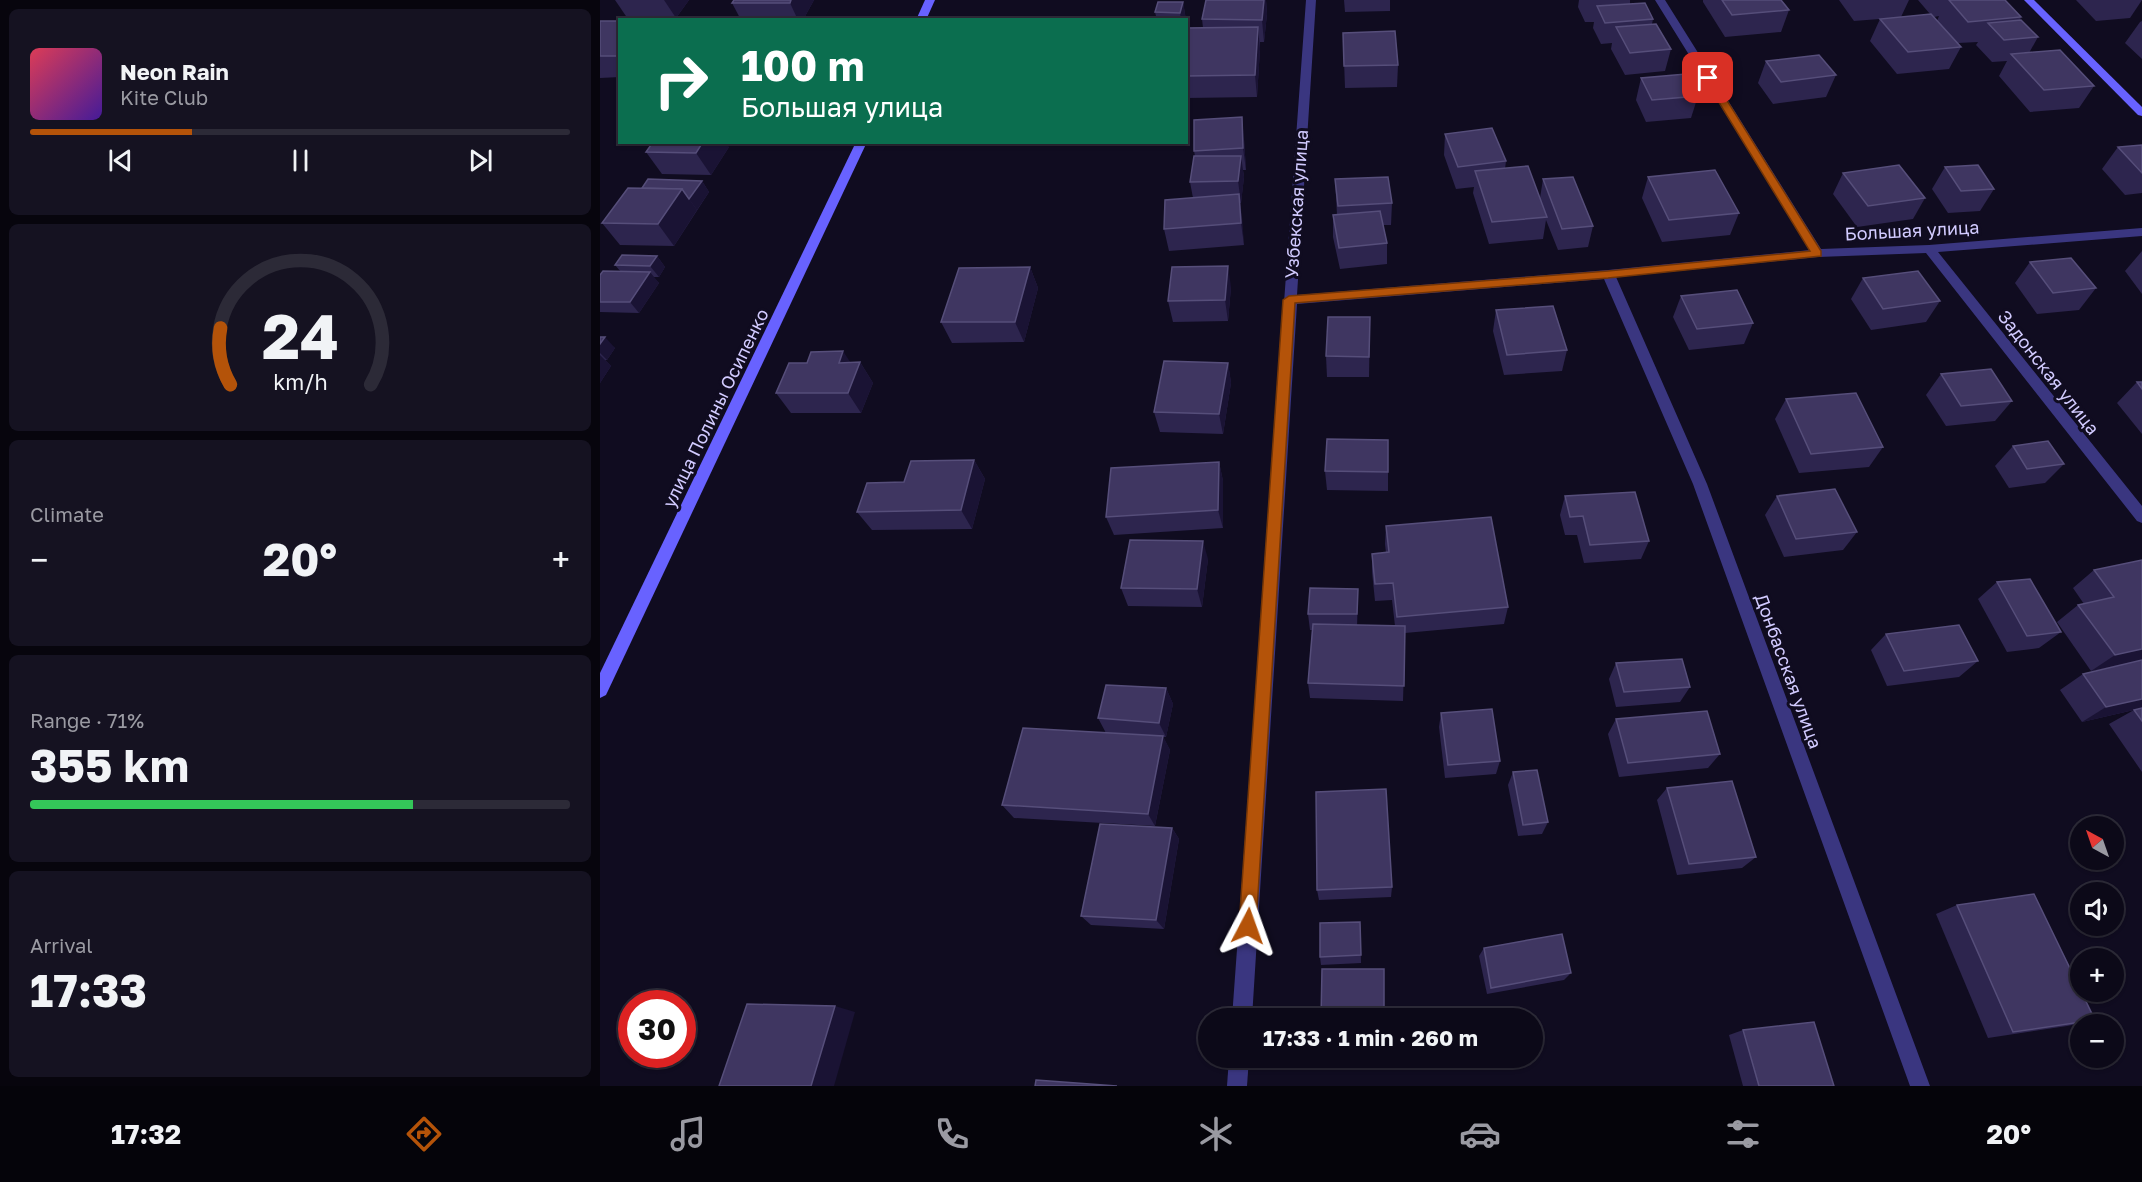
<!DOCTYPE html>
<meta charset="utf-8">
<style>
:root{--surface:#0c0918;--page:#151221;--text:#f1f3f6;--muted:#9a9aa2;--line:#2c2a37;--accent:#b45309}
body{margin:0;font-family:"Golos Text",sans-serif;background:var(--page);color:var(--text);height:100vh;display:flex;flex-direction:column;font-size:22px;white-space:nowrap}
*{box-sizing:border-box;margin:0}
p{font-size:20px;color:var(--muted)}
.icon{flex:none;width:33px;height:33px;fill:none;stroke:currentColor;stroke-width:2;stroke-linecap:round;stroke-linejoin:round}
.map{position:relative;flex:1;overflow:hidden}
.sheet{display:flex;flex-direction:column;gap:9px;padding:9px;background:#07050d;width:600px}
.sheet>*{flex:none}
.top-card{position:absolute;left:18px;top:18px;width:570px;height:126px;border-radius:0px;box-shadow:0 2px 4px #0004,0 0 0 2px var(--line);background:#0b6e4f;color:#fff;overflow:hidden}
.needle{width:39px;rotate:320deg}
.tools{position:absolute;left:1470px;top:816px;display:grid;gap:12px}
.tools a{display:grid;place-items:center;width:54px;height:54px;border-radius:50%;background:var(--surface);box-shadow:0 2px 4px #0004,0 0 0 2px var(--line);font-size:30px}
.speed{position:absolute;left:18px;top:990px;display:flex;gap:12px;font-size:30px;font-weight:700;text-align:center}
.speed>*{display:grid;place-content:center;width:78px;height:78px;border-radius:50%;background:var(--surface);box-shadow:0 2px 4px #0004,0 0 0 2px var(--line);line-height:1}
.speed .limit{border:9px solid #d22;background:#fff;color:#111}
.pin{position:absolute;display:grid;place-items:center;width:51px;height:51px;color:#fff;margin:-26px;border-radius:12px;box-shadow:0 3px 9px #0006}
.me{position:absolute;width:66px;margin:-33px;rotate:4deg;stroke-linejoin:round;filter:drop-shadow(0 0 4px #0008)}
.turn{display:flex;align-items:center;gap:21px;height:126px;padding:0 24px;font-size:27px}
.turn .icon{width:78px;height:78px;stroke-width:2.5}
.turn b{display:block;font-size:42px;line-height:51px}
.big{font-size:45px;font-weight:700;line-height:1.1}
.sheet .tile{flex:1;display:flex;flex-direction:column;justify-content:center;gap:9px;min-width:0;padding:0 21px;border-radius:9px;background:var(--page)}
.sheet .dial{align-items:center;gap:0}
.dial svg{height:156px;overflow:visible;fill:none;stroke:var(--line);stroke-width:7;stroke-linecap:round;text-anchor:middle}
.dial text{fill:var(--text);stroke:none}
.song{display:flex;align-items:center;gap:18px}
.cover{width:72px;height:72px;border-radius:9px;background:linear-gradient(135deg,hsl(350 70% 55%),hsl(260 70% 35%))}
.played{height:6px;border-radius:3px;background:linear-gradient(90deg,var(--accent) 30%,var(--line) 30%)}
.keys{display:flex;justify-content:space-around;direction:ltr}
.heat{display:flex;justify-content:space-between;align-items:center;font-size:33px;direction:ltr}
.charge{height:9px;border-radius:4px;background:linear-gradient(90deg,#34c759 71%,var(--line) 0)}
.trip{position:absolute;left:598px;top:1008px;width:345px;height:60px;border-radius:30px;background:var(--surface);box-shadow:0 2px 4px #0004,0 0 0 2px var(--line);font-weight:700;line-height:60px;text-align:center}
.dock{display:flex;height:96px;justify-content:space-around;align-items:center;background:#05040a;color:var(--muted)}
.dock .icon{width:42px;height:42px}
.dock .selected{color:var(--accent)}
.dock b{font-size:27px;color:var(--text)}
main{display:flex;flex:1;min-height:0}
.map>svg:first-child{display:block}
</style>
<main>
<section class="sheet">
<div class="tile">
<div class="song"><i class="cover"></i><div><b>Neon Rain</b><p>Kite Club</p></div></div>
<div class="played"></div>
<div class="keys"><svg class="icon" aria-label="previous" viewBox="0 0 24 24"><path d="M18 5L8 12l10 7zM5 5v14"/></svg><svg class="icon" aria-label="pause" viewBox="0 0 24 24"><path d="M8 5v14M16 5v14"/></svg><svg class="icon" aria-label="next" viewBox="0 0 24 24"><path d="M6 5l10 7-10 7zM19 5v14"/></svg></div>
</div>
<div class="tile dial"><svg viewBox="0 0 100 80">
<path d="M14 69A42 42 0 1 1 86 69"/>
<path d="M14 69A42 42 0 0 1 9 40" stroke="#b45309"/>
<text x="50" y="56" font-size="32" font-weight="700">24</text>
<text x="50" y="72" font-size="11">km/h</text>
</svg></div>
<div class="tile"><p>Climate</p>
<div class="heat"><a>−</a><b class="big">20°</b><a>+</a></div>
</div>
<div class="tile"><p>Range · 71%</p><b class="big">355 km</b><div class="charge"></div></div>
<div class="tile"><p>Arrival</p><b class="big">17:33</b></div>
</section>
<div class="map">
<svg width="1542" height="1086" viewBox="0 0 1542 1086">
<rect width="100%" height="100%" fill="#100c20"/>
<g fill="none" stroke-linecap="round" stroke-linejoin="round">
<g fill="#3a3680" fill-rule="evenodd">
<polygon points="706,0 716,0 697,295 1008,270 1210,250 1055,0 1065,0 1221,249 1329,245 1542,228 1542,236 1338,252 1542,506 1542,523 1537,521 1326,253 1218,257 1016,277 1107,484 1330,1086 1310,1086 1093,484 1004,279 697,304 652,1018 632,1018"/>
<polygon points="629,1058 649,1058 647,1086 627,1086"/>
</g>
<g fill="#6862ff" fill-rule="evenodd">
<polygon points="325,0 335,0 326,20 316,20"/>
<polygon points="1424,0 1434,0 1542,107 1542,116 1538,115"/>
<polygon points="256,142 267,142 6,695 0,698 0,673"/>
</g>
</g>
<g fill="#2d254e" fill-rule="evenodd">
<polygon points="15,0 89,0 76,18 28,19"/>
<polygon points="134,0 214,0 203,20 141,20 132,3"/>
<polygon points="606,0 666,0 667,14 664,42 660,42 660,49 657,97 586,98 586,28 603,28 602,19"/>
<polygon points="744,0 790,0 790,11 745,12"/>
<polygon points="979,0 1030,0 1030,4 1053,19 1052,24 1071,49 1065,71 1025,75 1011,49 1012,43 1001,44 993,28 994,22 985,22 978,7"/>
<polygon points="1103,0 1181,0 1189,10 1181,32 1125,37 1103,2"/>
<path d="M 1239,0 L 1309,0 L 1301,17 L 1330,14 L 1318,0 L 1405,0 L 1421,17 L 1420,20 L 1438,37 L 1429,53 L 1494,86 L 1479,108 L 1430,112 L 1399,76 L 1407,61 L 1392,62 L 1376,45 L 1378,42 L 1358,43 L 1361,47 L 1349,69 L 1297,74 L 1270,41 L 1280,19 L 1292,18 L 1254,21 ZM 1339,16 L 1337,21 L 1334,17 Z"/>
<polygon points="1476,0 1542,0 1530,18 1496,21"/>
<polygon points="583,2 586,20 557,20 555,12"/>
<polygon points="0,21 20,21 20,77 0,78"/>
<polygon points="1542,21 1542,59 1525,43 1540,22"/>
<polygon points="743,33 798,65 797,87 745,88"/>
<polygon points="1166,61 1236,75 1226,97 1173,104 1158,83"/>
<polygon points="1041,78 1098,96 1091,118 1046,122 1036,100"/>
<polygon points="845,134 906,161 905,169 940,198 943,179 993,226 988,247 958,250 946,220 943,239 889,244 873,193 874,187 856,189 844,155"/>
<polygon points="644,139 646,170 643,170 644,177 641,203 640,203 644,245 569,251 564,229 593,198 590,182 595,156 594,151"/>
<polygon points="1542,145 1542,193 1525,195 1502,169 1518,147"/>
<polygon points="129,147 111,175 62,174 46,152"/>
<polygon points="1345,167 1394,189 1380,211 1348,213 1332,189"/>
<polygon points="1243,173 1325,198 1313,219 1257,227 1233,194"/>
<polygon points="1048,177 1139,213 1130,235 1062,242 1042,198"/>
<polygon points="735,179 792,203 791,225 783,225 787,243 787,264 740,269 733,237 733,215 737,215"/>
<polygon points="102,181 109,192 74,246 20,245 2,223 42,188"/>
<polygon points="1542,251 1542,294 1525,271"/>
<polygon points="57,256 65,267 59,277 53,277 59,283 39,313 0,312 0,275 21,272 15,265"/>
<polygon points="1430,262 1496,288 1479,310 1437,314 1415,283"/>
<polygon points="430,267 438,288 424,342 352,343 341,322"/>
<polygon points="1263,278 1340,301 1326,322 1271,330 1251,299"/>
<polygon points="631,287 628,321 573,322 568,301"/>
<polygon points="1081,296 1153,323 1144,344 1089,350 1073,317"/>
<polygon points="896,310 967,350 962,371 904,375 893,331"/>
<polygon points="770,317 769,377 727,377 726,356"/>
<polygon points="0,337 15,348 7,360 5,360 11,366 0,383"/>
<polygon points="260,362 273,383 261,413 191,413 176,393 251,363"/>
<polygon points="628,363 631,383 623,434 560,432 554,412"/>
<polygon points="1341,374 1412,401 1395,421 1346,426 1326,395"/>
<polygon points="1537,382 1542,382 1542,434 1517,403"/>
<polygon points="1186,399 1283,447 1269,467 1199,473 1175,419"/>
<polygon points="788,440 788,491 727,490 725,471"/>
<polygon points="1413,446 1464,464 1445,483 1409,488 1395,466"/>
<polygon points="374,460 385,479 372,529 272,530 257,512 304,482"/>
<polygon points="619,462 623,481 623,528 514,535 506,517"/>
<polygon points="965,496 1049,541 1041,559 984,563 977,535 965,535 960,515"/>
<polygon points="1177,496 1257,532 1243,550 1184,557 1165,515"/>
<polygon points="786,526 908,607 904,624 805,633 803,701 710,698 708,683 712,630 710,630 708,614 758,589 757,625 795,626 792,600 775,601 772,572 772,554 786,553 785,544"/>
<polygon points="608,559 602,607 528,606 521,588"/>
<polygon points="1542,560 1542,660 1491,671 1457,622 1478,605 1484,604 1473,588 1494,570"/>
<polygon points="1397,582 1461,632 1439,648 1407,652 1378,599"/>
<polygon points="1286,634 1378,661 1359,677 1287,686 1271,650"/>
<polygon points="1016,663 1090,687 1080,702 1016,707 1009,679"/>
<polygon points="1483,674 1542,708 1542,772 1509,724 1534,710 1482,722 1460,690"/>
<polygon points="566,688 573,704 566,737 563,737 570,750 555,826 414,818 402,805 506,733 498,718"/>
<polygon points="841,713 900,761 896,774 845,778 839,727"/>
<polygon points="1016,719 1120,754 1108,768 1019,777 1008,734"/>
<polygon points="913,772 948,822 942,834 918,836 908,785"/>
<polygon points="1067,788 1156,857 1142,868 1077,875 1057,800"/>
<polygon points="572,828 579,839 564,929 491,925 481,916"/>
<polygon points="792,887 791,897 719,900 717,890"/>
<polygon points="1357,905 1495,1020 1467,1026 1388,1038 1336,914"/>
<polygon points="760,922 761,963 721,965 720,957"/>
<polygon points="884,948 971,973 964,980 887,994 879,956"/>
<polygon points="1143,1030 1234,1086 1143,1086 1129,1035"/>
</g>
<g fill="#1a1334">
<polygon points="64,0 89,0 76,18"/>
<polygon points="191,0 214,0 203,20 198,20 190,3"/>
<polygon points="664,0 666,0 667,14 664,42 662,20"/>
<polygon points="583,2 586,20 581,20 580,13"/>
<polygon points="658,27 660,49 657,97 655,75"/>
<polygon points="642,117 644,139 646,170 643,148"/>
<polygon points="103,142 126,142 129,147 111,175 96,153"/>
<polygon points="641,156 644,177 641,203 638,181"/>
<polygon points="102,181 109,192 97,210 89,199"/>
<polygon points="82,189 97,210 74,246 58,224"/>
<polygon points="639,194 642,216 644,245 641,223"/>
<polygon points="57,256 65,267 59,277 50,266"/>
<polygon points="628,266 631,287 628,321 625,300"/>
<polygon points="430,267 438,288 424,342 415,322"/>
<polygon points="50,272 59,283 39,313 30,302"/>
<polygon points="5,337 15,348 7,360 0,353 0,344"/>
<polygon points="243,351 256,371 260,362 273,383 261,413 248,393 239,363"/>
<polygon points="0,355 11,366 0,383"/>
<polygon points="628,363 631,383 623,434 619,414"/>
<polygon points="374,460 385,479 372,529 361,510"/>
<polygon points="619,462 623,481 623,528 618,510"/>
<polygon points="603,541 608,559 602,607 597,589"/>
<polygon points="758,589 758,606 757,631 757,614"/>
<polygon points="1542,649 1542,660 1491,671 1515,655"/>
<polygon points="566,688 573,704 566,737 559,723"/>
<polygon points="1542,699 1542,708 1482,722 1506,707"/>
<polygon points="563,736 570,750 555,826 548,814"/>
<polygon points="572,828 579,839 564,929 556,920"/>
<polygon points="235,1006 255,1012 234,1086 211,1086"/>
</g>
<g fill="#3f3661" stroke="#564e7a" stroke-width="1.5">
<polygon points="134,0 191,0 190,3 132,3"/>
<polygon points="606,0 664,0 662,20 602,19"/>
<polygon points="1122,0 1181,0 1189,10 1132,15"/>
<polygon points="1349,0 1405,0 1421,17 1368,22"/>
<polygon points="558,2 583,2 580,13 555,12"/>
<polygon points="1045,3 1053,19 1005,23 997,6"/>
<polygon points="1331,14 1361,47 1308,52 1280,19"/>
<polygon points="1421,20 1438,37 1404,40 1388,23"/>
<rect x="0" y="21" width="20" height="35"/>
<polygon points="1056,24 1071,49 1030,53 1016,27"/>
<polygon points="658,27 655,75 586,76 586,28"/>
<polygon points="795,31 798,65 744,66 743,33"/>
<polygon points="1460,50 1494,86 1444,90 1411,54"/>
<polygon points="1219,55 1236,75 1181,82 1166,61"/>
<polygon points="1086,74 1098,96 1052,100 1041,78"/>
<polygon points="642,117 643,148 594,151 594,120"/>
<polygon points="892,128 906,161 858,167 845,134"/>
<polygon points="53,142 103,142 96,153 46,152"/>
<polygon points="1542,145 1542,173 1518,147"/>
<polygon points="594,156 641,156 638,181 590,182"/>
<polygon points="1299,165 1325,198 1268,206 1243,173"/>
<polygon points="1378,165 1394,189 1361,191 1345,167"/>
<polygon points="928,166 947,217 892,222 875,171"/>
<polygon points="1115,170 1139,213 1069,220 1048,177"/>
<polygon points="788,177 792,203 738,206 735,179"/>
<polygon points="973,177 993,226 962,229 943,179"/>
<polygon points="48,179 102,181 89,199 82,189 42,188"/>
<polygon points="28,188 82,189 58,224 2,223"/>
<polygon points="639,194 641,223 564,229 565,200"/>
<polygon points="780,211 787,243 739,248 733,215"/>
<polygon points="22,255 57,256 50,266 15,265"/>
<polygon points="1471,258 1496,288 1453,293 1430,262"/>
<polygon points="628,266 625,300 568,301 572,267"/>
<polygon points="430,267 415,322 341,322 359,268"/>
<polygon points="3,271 50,272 30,302 0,302 0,275"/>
<polygon points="1318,271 1340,301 1283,309 1263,278"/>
<polygon points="1137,290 1153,323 1097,329 1081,296"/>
<polygon points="953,306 967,350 907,355 896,310"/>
<polygon points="728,317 770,317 769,357 726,356"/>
<polygon points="0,337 5,337 0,344"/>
<polygon points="243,351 239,363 260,362 248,393 176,393 189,363 207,363 211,352"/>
<polygon points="564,361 628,363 619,414 554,412"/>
<polygon points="1391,369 1412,401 1361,406 1341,374"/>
<polygon points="1537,382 1542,382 1542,389"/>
<polygon points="1256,393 1283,447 1211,454 1186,399"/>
<polygon points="727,439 788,440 788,472 725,471"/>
<polygon points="1448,441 1464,464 1427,469 1413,446"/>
<polygon points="374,460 361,510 257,512 267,483 304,482 311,461"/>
<polygon points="619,462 618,510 506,517 511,468"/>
<polygon points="1235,489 1257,532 1196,539 1177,496"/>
<polygon points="1035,492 1049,541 990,545 983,516 970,517 965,496"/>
<polygon points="891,517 908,607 797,617 793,583 775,584 772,554 789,552 786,526"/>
<polygon points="530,540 603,541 597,589 521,588"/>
<polygon points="1542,560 1542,649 1515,655 1478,605 1514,597 1494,570"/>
<polygon points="1430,579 1461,632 1427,636 1397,582"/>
<polygon points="710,588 758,589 757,614 708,614"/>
<polygon points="713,624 805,626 804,686 708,683"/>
<polygon points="1359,625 1378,661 1304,671 1286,634"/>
<polygon points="1082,659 1090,687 1024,692 1016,663"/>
<polygon points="1542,660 1542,699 1506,707 1483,674"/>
<polygon points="506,685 566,688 559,723 498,718"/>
<polygon points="1542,708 1542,721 1534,710"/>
<polygon points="892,709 900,761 848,765 841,713"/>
<polygon points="1107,711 1120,754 1028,763 1016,719"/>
<polygon points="423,728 563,736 548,814 402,805"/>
<polygon points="937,770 948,822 923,825 913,772"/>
<polygon points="1132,781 1156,857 1089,864 1067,788"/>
<polygon points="786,789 792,887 717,890 716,792"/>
<polygon points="500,824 572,828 556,920 481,916"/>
<polygon points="1434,894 1495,1020 1413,1032 1357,905"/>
<polygon points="760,922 761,955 720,957 720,923"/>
<polygon points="962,934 971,973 891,988 884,948"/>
<polygon points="722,969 784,969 784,1018 721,1018"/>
<polygon points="147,1004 235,1006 211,1086 119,1086"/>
<polygon points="1214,1022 1234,1086 1159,1086 1143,1030"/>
<polygon points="436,1080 517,1086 435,1086"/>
</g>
<polygon fill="#b45309" stroke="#753606" stroke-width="1.5" points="1108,75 1113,78 1221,251 1221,256 1008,278 695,303 656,926 654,932 648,934 642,932 639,926 683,300 689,296 1008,271 1210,251 1104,78"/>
<g text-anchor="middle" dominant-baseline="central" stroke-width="6" stroke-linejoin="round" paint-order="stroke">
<g font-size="18" fill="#d2cbff" stroke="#100c20">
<text transform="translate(696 204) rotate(-86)">Узбекская улица</text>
<text transform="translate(1312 230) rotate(-3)">Большая улица</text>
<text transform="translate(1449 372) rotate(52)">Задонская улица</text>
<text transform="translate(115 408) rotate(-64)">улица Полины Осипенко</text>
<text transform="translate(1189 671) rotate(70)">Донбасская улица</text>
</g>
</g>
</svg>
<div class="tools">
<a><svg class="needle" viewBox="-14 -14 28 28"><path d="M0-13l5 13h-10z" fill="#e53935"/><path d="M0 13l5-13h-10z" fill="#9a9aa2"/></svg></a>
<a><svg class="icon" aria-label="sound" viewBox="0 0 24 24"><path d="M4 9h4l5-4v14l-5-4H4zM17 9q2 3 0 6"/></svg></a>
<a>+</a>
<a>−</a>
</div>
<div class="speed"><div class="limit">30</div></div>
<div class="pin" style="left:1108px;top:78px;background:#d93025"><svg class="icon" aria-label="arrive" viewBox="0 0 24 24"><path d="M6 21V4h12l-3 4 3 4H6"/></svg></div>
<svg class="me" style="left:648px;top:926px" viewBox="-20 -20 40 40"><path d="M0-17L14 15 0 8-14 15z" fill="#b45309" stroke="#fff" stroke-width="4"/></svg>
<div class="trip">17:33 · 1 min · 260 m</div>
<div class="top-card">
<div class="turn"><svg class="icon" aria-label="right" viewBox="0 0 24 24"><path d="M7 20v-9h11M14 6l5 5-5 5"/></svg><div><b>100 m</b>Большая улица</div></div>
</div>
</div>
</main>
<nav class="dock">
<b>17:32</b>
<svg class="icon selected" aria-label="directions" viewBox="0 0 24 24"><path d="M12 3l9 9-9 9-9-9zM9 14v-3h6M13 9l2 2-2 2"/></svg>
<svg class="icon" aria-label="music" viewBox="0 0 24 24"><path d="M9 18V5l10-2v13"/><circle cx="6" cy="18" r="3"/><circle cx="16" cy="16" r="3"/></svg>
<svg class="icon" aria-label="phone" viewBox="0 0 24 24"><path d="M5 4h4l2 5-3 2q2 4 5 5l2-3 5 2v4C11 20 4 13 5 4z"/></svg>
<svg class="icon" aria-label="climate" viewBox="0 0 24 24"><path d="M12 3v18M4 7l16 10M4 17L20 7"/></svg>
<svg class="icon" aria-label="car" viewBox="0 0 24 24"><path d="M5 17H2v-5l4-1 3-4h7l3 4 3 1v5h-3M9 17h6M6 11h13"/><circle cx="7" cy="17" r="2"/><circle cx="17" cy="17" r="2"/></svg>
<svg class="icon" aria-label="filters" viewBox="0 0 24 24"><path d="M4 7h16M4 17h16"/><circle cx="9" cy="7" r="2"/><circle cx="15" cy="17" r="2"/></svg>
<b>20°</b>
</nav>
